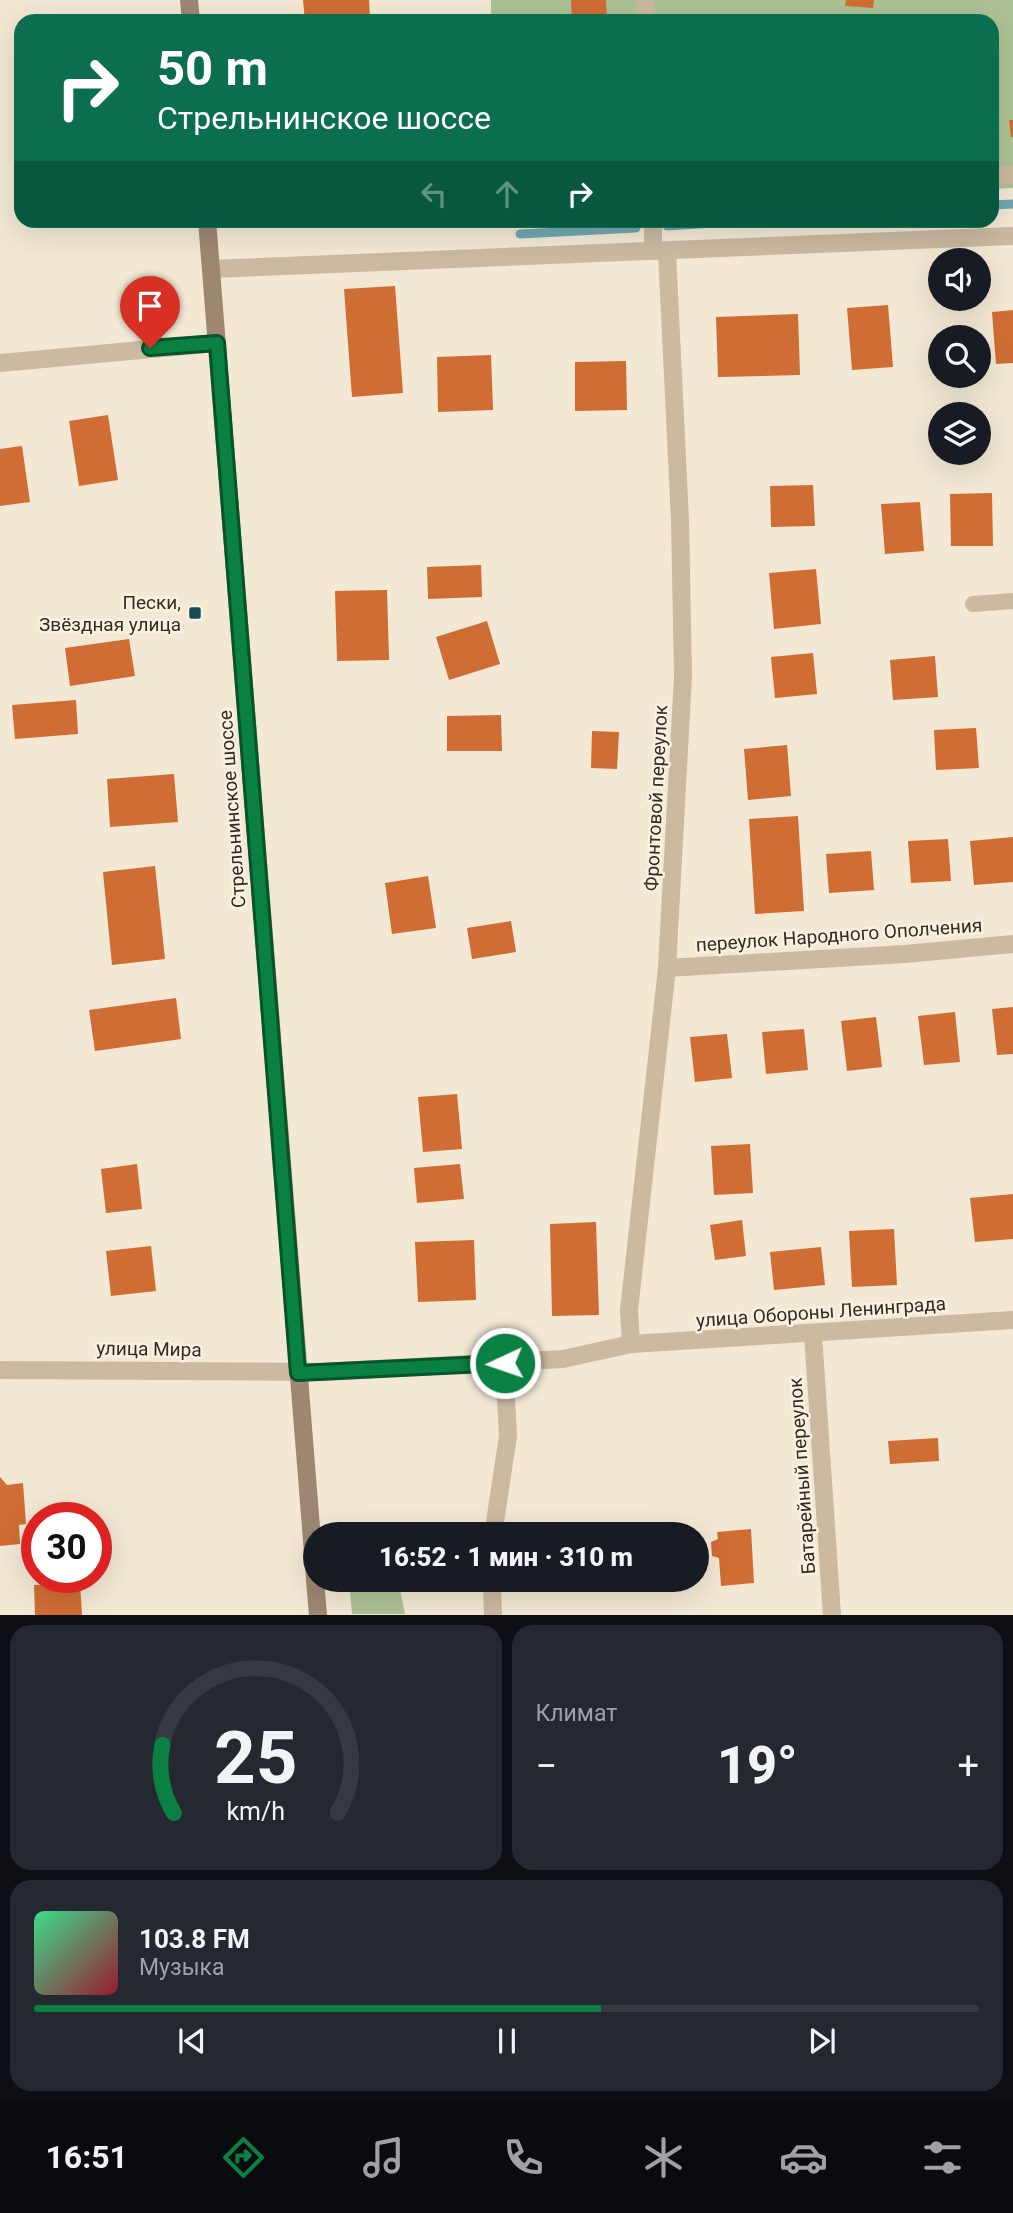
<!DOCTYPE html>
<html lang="ru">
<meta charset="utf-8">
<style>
:root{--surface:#171b24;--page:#242831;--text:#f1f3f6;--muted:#9ea1a6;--line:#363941;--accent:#0b8043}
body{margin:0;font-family:Roboto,sans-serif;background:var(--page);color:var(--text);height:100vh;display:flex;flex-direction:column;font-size:26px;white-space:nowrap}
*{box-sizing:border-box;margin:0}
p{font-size:23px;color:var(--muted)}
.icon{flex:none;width:38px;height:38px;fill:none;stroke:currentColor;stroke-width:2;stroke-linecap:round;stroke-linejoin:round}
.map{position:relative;height:1615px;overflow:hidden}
.side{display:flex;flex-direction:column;gap:10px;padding:10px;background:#0d0f14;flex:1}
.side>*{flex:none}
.hud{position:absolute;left:14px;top:14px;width:985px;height:214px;border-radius:21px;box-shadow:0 7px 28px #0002;background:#0b6e4f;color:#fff;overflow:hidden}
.fabs{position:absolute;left:928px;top:248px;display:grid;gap:14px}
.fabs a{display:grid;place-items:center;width:63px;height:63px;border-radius:50%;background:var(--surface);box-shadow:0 7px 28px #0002;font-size:35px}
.speed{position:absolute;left:21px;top:1502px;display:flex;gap:14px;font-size:35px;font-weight:700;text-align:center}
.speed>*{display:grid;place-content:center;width:91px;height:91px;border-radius:50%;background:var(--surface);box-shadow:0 7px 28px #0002;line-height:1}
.speed .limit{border:10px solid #d22;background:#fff;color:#111}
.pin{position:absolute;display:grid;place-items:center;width:60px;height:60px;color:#fff;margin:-72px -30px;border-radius:50% 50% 50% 0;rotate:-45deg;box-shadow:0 0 7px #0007}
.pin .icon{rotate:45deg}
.me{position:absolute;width:77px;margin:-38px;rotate:267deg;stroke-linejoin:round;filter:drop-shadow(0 0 5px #0008)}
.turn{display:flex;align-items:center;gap:24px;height:147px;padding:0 28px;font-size:32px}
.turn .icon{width:91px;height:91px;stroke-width:2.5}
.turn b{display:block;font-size:49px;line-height:60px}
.lanes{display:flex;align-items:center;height:66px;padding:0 28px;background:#0003;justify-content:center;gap:35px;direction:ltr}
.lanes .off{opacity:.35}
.big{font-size:52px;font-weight:800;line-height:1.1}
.side .card{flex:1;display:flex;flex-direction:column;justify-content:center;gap:10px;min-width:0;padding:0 24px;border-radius:21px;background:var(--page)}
.side .dial{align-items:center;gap:0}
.dial svg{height:182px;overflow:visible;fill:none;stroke:var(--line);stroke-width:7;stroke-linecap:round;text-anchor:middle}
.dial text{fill:var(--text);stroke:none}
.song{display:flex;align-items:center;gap:21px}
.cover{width:84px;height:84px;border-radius:10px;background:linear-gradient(135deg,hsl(150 70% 55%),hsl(350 70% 35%))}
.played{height:7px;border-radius:4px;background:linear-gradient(90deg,var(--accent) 60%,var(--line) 60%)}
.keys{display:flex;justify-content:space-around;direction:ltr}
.heat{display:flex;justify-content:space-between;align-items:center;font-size:38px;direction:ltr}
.side .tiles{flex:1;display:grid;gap:10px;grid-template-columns:1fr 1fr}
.card:last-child{grid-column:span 2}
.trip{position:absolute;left:303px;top:1522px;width:406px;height:70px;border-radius:35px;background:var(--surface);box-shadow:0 7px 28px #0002;font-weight:800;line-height:70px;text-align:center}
.tabs{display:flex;height:112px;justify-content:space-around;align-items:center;background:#090b0e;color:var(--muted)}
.tabs .icon{width:49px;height:49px}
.tabs .current{color:var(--accent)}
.tabs b{font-size:32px;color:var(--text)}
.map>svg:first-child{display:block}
</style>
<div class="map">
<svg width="1013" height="1615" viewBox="0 0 1013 1615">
<rect width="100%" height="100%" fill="#f2e8d4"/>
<g fill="#adc294">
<polygon points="491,0 1013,0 1013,188 992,189 992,21 491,21"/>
<polygon points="349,1580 398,1580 405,1614 352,1614"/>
</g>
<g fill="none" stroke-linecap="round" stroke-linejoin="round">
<g stroke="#71a7b1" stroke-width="9">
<polyline points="992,205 1013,204"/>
<polyline points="667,226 762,220"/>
<polyline points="520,234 636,228"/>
</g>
</g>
<g fill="#d06d34">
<polygon points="303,0 369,0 370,18 305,21"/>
<polygon points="571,0 606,0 607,21 572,21"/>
<polygon points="846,0 874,0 873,8 845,6"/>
<polygon points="1009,120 1013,120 1013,137 1011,137"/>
<polygon points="395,286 403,393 352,397 344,289"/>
<polygon points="888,305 893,367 852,370 847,308"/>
<polygon points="1013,310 1013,363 996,364 992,312"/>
<polygon points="798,314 800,375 718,377 716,317"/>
<polygon points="491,355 493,410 438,412 437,357"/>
<polygon points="626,361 627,410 575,411 575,362"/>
<polygon points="108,415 118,480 79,486 69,421"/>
<polygon points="22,446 30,502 0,506 0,449"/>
<polygon points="813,485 815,526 771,527 770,486"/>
<polygon points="992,493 993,546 951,546 950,494"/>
<polygon points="920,502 924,551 885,554 881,504"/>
<polygon points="481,565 482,597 428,599 427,567"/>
<polygon points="816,569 821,624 774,629 769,573"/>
<polygon points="387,590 389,660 337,661 335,591"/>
<polygon points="487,621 500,664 449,680 436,637"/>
<polygon points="129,639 135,676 70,686 65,648"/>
<polygon points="813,653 817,694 775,698 771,657"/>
<polygon points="935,656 938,697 893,700 890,660"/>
<polygon points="76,700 78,734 15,739 12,705"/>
<polygon points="501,715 502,751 447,751 447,716"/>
<polygon points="976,728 979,768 936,770 934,730"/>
<polygon points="592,731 619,732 617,769 591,768"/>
<polygon points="787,745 791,796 748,800 744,749"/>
<polygon points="174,774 178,822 110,827 107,779"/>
<polygon points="798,816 804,911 755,914 749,819"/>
<polygon points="1013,837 1013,882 974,885 970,841"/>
<polygon points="948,839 951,881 911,883 908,841"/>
<polygon points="871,851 874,890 829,893 826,854"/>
<polygon points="155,866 165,959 112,965 103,872"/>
<polygon points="428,876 436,928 392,934 385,883"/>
<polygon points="511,921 516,952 472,959 467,928"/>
<polygon points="176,998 181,1039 95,1051 89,1010"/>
<polygon points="1013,1007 1013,1054 997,1055 992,1009"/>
<polygon points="955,1012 960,1062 924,1065 918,1016"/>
<polygon points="876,1017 882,1067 847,1071 841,1021"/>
<polygon points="804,1029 808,1070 766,1074 762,1032"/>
<polygon points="727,1034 732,1078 695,1082 690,1037"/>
<polygon points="457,1094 462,1149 423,1152 418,1097"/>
<polygon points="750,1144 753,1193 714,1195 711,1146"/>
<polygon points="137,1164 142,1209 106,1213 101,1169"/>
<polygon points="460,1164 464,1199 417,1203 414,1168"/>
<polygon points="1013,1194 1013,1239 975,1242 970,1198"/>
<polygon points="742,1220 746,1256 715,1260 710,1225"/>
<polygon points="596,1222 599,1315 552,1316 550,1224"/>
<polygon points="894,1229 897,1285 852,1287 849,1231"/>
<polygon points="474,1240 476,1300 418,1302 415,1242"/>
<polygon points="151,1246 156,1291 111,1296 106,1251"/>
<polygon points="821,1247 825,1285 774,1290 770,1252"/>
<polygon points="938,1438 939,1461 890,1464 888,1441"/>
<polygon points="0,1477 7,1485 23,1483 26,1524 19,1525 20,1544 0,1546"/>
<polygon points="751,1529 754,1583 721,1586 719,1558 712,1556 711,1542 718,1539 717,1532"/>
<polygon points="80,1583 82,1615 35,1615 34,1585"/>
</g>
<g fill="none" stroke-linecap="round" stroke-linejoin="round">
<polyline stroke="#cbb9a0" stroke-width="16" points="973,604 1013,601"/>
<g stroke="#cbb9a0" stroke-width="18">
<polyline points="645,0 646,21"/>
<polyline points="992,176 1013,175"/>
<polyline points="653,220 653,251"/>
<polyline points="211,269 1013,236"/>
<polyline points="0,363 217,343"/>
<polyline points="667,968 905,954 1013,944"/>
<polyline points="813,1334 832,1615"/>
<polyline points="631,1344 629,1310 667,968 683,676 680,520 667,252"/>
<polyline points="0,1370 320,1372 563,1359 631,1344 1013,1320"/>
<polyline points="493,1535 508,1436 504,1363"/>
<polyline points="492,1580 493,1615"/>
</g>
<g stroke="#9e8771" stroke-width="18">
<polyline points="189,0 191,21"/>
<polyline points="207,220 315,1578"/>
<polyline points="315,1580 318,1615"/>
</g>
</g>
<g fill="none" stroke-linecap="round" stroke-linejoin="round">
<defs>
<polyline id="route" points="150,348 217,343 298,1373 505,1363"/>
</defs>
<use href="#route" stroke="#07532c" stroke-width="18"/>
<use href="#route" stroke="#0b8043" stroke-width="12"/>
</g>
<rect fill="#164c58" stroke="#faf1e0" stroke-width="2.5" x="188" y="606" width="14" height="14" rx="3.5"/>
<g text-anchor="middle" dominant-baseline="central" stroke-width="5" stroke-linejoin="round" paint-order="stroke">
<g font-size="19" fill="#342b24" stroke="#faf1e0" text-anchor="end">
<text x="181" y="602">Пески,<tspan x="181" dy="22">Звёздная улица</tspan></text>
</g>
<g font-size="19" fill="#342b24" stroke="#faf1e0">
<text transform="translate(656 798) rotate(-87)">Фронтовой переулок</text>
<text transform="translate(232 809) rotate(-94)">Стрельнинское шоссе</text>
<text transform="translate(839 935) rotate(-4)">переулок Народного Ополчения</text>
<text transform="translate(821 1312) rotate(-4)">улица Обороны Ленинграда</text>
<text transform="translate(149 1349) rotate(1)">улица Мира</text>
<text transform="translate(802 1476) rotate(-94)">Батарейный переулок</text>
</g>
</g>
</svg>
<div class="fabs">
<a><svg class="icon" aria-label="sound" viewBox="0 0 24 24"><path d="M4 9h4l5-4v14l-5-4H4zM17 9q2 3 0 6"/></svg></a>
<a><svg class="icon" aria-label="search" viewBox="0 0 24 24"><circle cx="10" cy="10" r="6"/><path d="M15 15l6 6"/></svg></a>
<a><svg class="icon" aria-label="layers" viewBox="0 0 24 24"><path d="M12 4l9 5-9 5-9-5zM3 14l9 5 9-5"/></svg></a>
</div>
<div class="speed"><div class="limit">30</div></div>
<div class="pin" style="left:150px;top:348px;background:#d93025"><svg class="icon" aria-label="arrive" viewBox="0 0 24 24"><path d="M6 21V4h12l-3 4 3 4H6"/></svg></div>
<svg class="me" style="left:505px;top:1363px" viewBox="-20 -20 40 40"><circle r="17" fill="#0b8043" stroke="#fff" stroke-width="3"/><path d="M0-11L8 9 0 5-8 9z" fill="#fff"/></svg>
<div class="trip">16:52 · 1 мин · 310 m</div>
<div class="hud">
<div class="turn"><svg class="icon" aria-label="right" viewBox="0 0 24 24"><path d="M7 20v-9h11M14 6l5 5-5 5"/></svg><div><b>50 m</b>Стрельнинское шоссе</div></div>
<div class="lanes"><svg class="icon off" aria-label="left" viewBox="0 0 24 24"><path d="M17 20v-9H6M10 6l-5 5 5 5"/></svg><svg class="icon off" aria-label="ahead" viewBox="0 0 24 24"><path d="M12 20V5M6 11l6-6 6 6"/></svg><svg class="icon" aria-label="right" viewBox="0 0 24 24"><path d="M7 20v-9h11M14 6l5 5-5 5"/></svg></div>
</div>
</div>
<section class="side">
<div class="tiles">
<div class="card dial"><svg viewBox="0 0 100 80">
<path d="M14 69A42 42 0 1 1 86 69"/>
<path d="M14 69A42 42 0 0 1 9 39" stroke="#0b8043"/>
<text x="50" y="56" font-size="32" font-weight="700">25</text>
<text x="50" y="72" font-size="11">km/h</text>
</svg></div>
<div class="card"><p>Климат</p>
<div class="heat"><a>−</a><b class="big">19°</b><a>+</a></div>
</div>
<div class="card">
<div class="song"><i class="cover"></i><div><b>103.8 FM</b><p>Музыка</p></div></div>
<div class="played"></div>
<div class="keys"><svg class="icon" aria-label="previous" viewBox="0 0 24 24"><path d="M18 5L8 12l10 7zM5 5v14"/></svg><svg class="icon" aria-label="pause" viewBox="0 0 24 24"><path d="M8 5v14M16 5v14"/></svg><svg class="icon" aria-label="next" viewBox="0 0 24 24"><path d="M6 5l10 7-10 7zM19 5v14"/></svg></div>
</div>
</div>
</section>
<nav class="tabs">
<b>16:51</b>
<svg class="icon current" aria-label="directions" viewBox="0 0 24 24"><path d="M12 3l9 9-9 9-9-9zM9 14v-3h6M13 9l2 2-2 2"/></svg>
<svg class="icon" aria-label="music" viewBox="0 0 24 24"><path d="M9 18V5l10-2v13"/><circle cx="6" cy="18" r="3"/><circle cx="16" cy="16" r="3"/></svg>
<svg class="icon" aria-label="phone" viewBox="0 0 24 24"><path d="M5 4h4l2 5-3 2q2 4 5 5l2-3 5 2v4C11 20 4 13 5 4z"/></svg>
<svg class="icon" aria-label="climate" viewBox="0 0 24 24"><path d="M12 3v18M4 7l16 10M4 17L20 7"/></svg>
<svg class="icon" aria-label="car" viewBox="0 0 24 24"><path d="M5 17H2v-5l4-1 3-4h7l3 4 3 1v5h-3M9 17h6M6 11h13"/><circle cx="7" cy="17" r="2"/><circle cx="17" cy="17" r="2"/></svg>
<svg class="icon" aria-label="filters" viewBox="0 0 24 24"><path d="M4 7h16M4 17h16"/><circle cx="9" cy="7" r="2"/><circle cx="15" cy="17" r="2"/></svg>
</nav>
